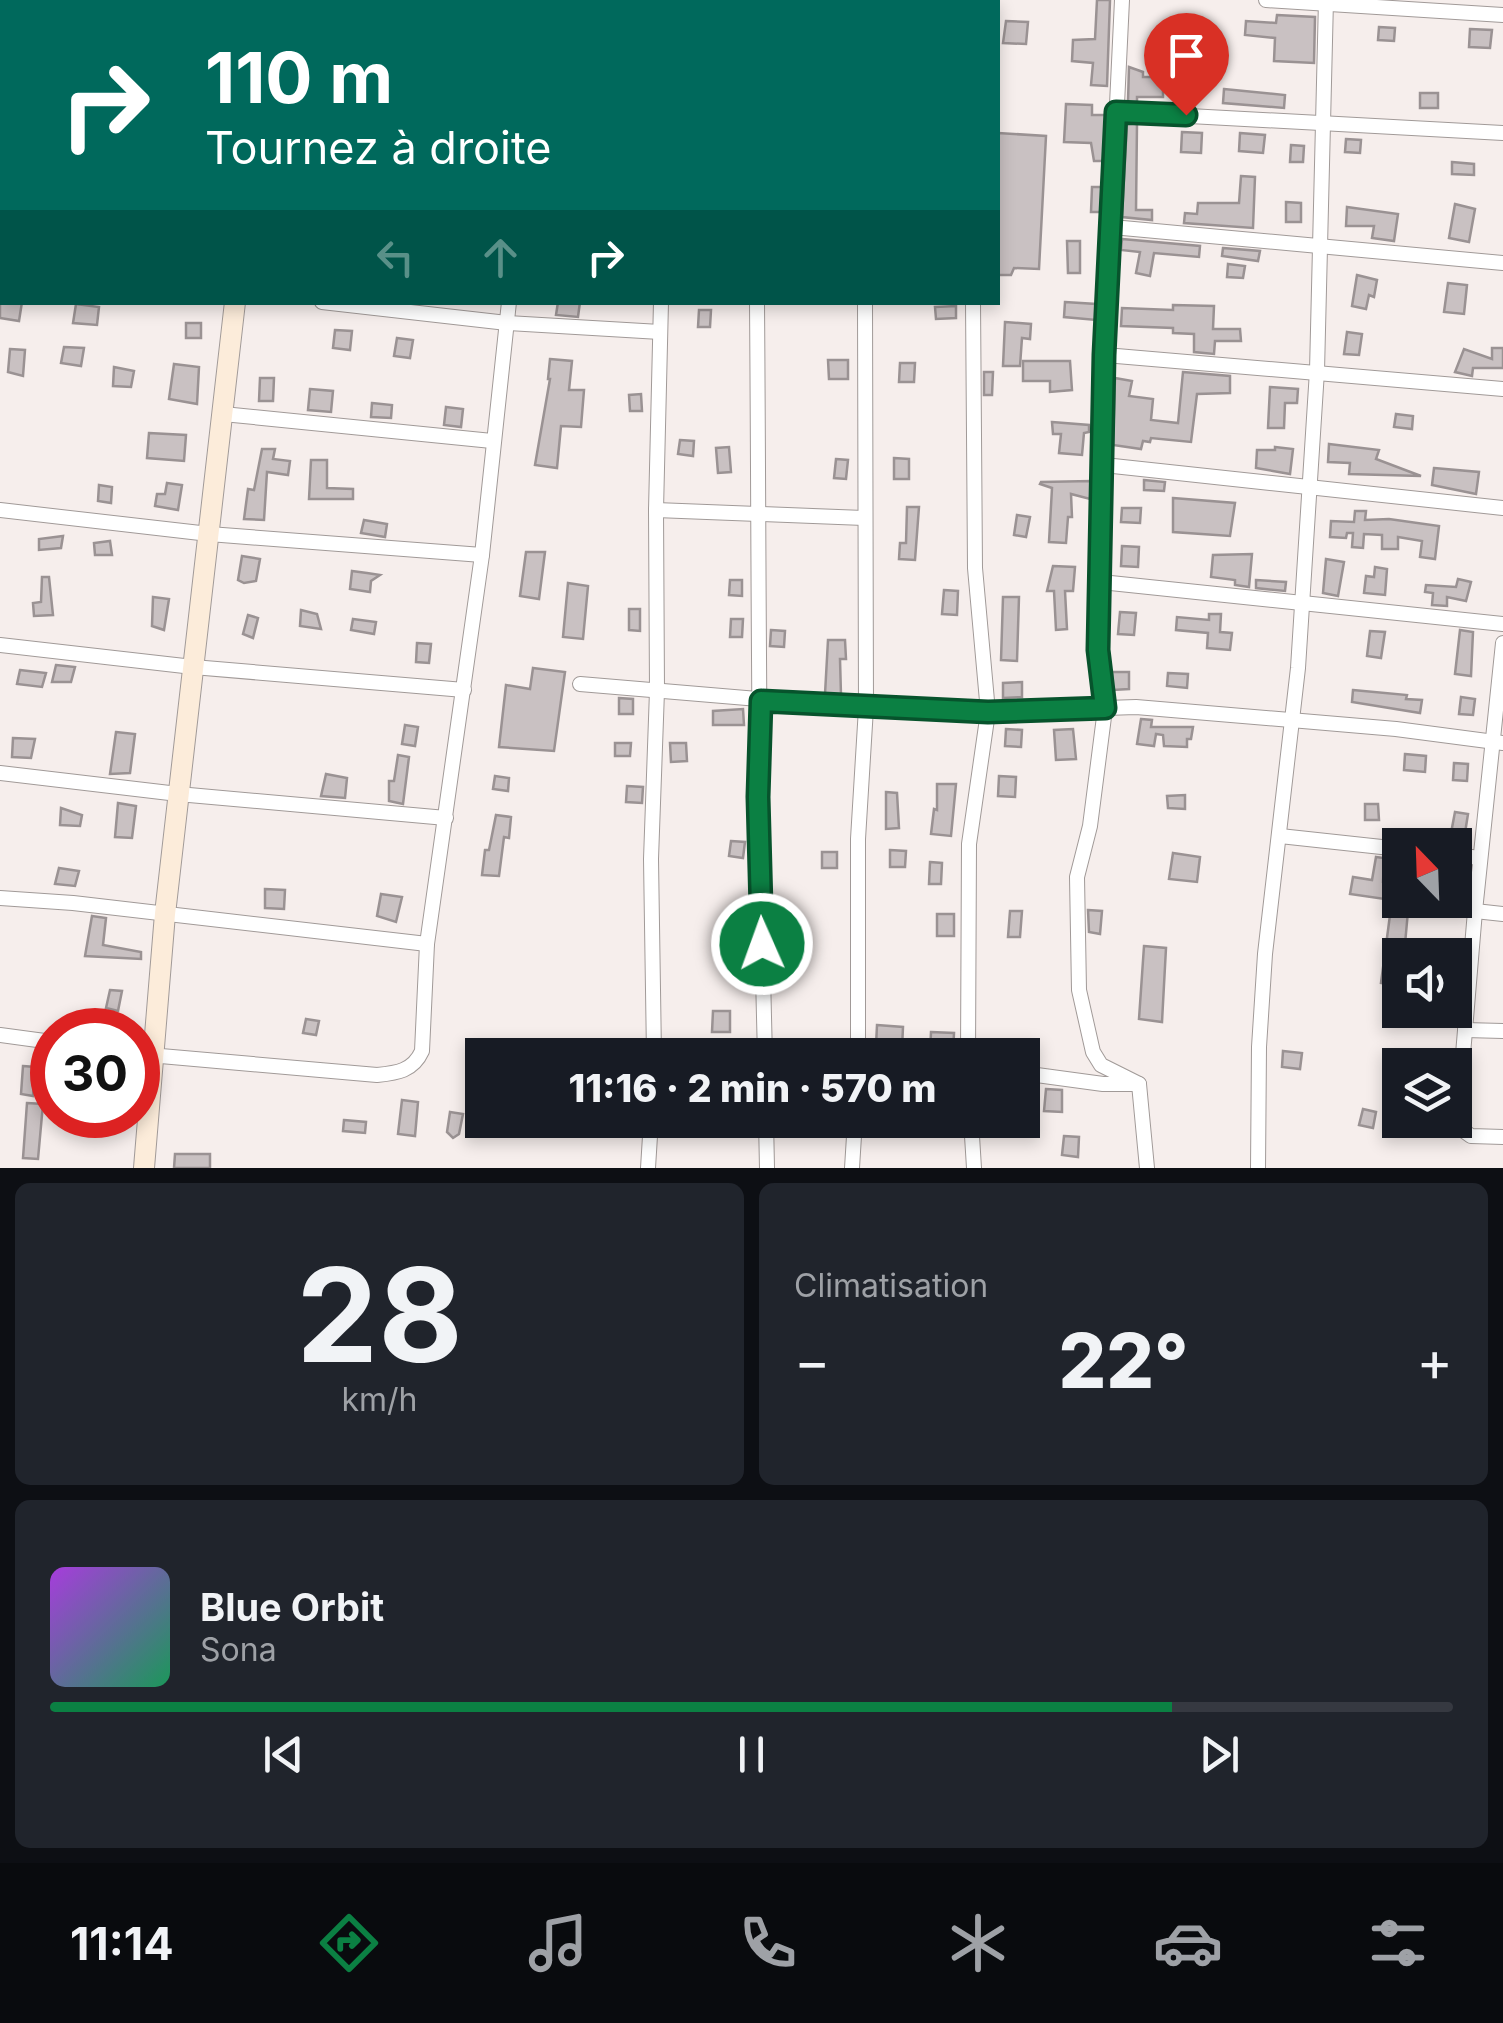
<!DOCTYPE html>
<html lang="fr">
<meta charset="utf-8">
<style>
:root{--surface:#171b24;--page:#20242c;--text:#f1f3f6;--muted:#9ea1a6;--line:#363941;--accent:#0b8043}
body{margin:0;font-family:Inter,sans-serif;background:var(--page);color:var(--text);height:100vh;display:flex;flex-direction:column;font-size:38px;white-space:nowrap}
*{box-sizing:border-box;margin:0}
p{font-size:32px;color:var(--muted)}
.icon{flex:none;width:55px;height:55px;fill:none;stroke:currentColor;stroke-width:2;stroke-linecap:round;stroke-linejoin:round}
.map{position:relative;height:1168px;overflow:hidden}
.side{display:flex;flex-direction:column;gap:15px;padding:15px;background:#0d0f14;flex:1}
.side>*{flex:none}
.top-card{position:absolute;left:0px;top:0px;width:1000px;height:305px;box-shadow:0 5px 15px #0003;background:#00695c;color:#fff;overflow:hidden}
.needle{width:65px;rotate:337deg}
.fabs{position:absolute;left:1382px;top:828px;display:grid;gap:20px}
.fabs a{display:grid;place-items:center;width:90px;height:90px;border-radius:0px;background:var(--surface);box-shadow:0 5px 15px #0003;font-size:50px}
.speed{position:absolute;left:30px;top:1008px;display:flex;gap:20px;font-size:50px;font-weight:700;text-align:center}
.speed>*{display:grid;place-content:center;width:130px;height:130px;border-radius:50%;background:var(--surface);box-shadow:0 5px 15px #0003;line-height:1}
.speed .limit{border:15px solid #d22;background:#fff;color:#111}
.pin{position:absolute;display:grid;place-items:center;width:85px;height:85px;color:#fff;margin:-102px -42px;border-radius:50% 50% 50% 0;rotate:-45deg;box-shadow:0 0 10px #0007}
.pin .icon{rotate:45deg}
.me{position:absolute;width:110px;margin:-55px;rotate:358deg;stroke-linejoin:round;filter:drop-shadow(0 0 8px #0008)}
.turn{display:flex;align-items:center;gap:35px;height:210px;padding:0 40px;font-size:45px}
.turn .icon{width:130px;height:130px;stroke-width:2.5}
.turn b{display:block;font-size:70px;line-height:85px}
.lanes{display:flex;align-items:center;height:95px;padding:0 40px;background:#0003;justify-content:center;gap:50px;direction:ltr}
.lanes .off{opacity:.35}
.big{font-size:75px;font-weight:800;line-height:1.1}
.side .tile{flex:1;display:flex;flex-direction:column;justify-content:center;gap:15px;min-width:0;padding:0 35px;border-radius:15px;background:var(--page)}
.side .dial{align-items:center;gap:0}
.dial b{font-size:130px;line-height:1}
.song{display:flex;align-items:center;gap:30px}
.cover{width:120px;height:120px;border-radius:15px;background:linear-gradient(135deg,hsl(280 70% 55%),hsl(150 70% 35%))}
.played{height:10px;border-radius:5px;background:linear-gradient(90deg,var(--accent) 80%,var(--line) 80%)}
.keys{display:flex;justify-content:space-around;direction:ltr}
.heat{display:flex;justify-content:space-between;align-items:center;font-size:55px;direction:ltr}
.side .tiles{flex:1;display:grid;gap:15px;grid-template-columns:1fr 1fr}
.tile:last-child{grid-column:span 2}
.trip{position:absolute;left:465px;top:1038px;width:575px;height:100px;border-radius:0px;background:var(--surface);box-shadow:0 5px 15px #0003;font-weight:800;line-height:100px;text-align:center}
.menu{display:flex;height:160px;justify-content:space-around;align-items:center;background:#090b0e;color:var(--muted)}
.menu .icon{width:70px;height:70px}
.menu .on{color:var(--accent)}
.menu b{font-size:45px;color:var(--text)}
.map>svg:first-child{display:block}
</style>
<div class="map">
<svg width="1503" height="1168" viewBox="0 0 1503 1168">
<rect width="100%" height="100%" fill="#f6eeec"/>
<g fill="#c9c1c2" stroke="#9a9293" stroke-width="2.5">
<polygon points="1097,0 1110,0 1107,86 1091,85 1093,63 1072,61 1073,40 1095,39"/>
<polygon points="1277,15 1315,17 1314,63 1274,61 1275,38 1245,35 1246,21 1276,23"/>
<polygon points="1006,21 1028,22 1026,44 1003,43"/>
<polygon points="1379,27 1395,28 1394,41 1378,40"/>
<polygon points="1470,29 1492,30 1490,48 1469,47"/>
<polygon points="1129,67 1143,72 1143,77 1163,77 1163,97 1137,97 1137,102 1128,102"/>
<polygon points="1178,70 1195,70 1194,82 1178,82"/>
<polygon points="1224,89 1285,95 1284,108 1223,103"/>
<rect x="1420" y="93" width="18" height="15"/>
<polygon points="1066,104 1092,105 1092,115 1106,115 1104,161 1094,161 1091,143 1064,142"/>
<polygon points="1127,123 1137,124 1136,210 1152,210 1152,220 1122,217"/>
<polygon points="1182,132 1202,133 1201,153 1181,152"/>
<polygon points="998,133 1046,136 1039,269 1014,268 1011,275 998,275"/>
<polygon points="1240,133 1265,135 1263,153 1239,151"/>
<polygon points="1346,139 1361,140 1360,153 1345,152"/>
<polygon points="1291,145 1304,146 1303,162 1290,162"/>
<polygon points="1452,162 1474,164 1474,175 1452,174"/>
<polygon points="1241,176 1255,177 1253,228 1184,223 1185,213 1197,214 1198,203 1239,203"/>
<polygon points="1092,187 1102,187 1101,212 1091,212"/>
<polygon points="1286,202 1301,203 1301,222 1286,222"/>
<polygon points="1455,204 1475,209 1469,242 1449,238"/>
<polygon points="1347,207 1398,214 1394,241 1372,238 1374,226 1346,226"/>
<polygon points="1122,239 1200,246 1199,257 1154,253 1150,276 1136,273 1140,252 1121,250"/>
<polygon points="1067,241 1080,241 1080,273 1068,273"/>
<polygon points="1223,248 1260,251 1258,261 1222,256"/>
<polygon points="1228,264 1245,266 1243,278 1227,277"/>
<polygon points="1357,275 1377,280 1374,297 1369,295 1366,309 1352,306"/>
<polygon points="1448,283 1467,285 1464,314 1444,312"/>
<polygon points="0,302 22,302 19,321 0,318"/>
<polygon points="558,302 580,302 578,317 556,315"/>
<polygon points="1065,302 1096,304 1096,320 1064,317"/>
<polygon points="76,304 99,307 97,325 73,323"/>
<polygon points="1173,305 1214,306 1213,329 1240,329 1241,341 1215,341 1214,354 1194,352 1194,334 1173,333 1173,328 1121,326 1122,308 1173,310"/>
<polygon points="956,306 956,318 936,319 935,307"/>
<polygon points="699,310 711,310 710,327 698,327"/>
<polygon points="1005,322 1031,324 1030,339 1022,338 1020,366 1003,366"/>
<rect x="186" y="323" width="15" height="15"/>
<polygon points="335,330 352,331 350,350 333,348"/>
<polygon points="1347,332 1362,334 1359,355 1344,354"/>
<polygon points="397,338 413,340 410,358 394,356"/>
<polygon points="64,347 84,348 81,366 61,363"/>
<polygon points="1492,348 1503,348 1503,368 1473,368 1472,376 1455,372 1464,349 1492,359"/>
<polygon points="10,349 25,350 23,376 8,372"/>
<polygon points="550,359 572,361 569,390 584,390 581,427 561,426 557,468 535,465 550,379 548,379"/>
<polygon points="828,360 848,360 848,379 829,379"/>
<polygon points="1023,361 1070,361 1072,390 1050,392 1050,381 1023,381"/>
<polygon points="900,363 915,363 914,382 899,382"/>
<polygon points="174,364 199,367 197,404 169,399"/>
<polygon points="114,367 134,371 131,387 113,386"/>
<polygon points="984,372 993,372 992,395 984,395"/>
<polygon points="1183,372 1230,376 1230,393 1197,394 1191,442 1151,438 1150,442 1143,441 1141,449 1113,445 1115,378 1132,381 1129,396 1153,399 1151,420 1178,423"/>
<polygon points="260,378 274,378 273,401 259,401"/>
<polygon points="1270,387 1298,389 1297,403 1285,403 1284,428 1268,428"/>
<polygon points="310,389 333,391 331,412 308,410"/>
<polygon points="641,394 642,411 630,411 629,395"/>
<polygon points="372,403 392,405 391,418 371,417"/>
<polygon points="446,407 463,409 461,427 444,425"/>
<polygon points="1396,414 1413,416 1412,429 1394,427"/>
<polygon points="1052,422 1089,425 1089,432 1084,433 1082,455 1059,453 1061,434 1053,434"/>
<polygon points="149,433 186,435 184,461 147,458"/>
<polygon points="680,440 694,441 693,456 678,454"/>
<polygon points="1329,444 1379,450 1376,459 1421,476 1349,474 1350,463 1328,462"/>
<polygon points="729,447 731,472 718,473 716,448"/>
<polygon points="1275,447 1293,449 1290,474 1256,468 1257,450 1275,450"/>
<polygon points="262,449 275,449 273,459 290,461 288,475 267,472 264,520 244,519 248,489 254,490"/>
<polygon points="894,458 909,459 909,479 894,479"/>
<polygon points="836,459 848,460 846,479 834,478"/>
<polygon points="311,460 327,460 327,488 353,489 353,499 309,499"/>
<polygon points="1434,468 1479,472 1476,494 1432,485"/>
<polygon points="1144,480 1165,482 1164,491 1144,490"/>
<polygon points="1091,481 1090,499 1071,494 1072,517 1068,517 1066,543 1049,542 1052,488 1040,484 1041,482"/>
<polygon points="167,483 182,485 178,510 155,506 157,494 165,494"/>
<polygon points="99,485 112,487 111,503 98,501"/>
<polygon points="1173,498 1235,503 1230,536 1173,532"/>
<polygon points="907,507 919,507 915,560 899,559 900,543 906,543"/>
<polygon points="1122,508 1141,508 1140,523 1121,522"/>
<polygon points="1355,511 1366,511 1365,520 1389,519 1439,526 1435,559 1420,557 1422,541 1398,537 1398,549 1382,549 1382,535 1364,534 1363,548 1352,547 1353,533 1347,533 1346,538 1330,537 1331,521 1354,522"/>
<polygon points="1017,515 1030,517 1026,537 1014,535"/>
<polygon points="364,520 387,524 385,537 361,533"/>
<polygon points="63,536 61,548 39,550 39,539"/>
<polygon points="110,541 112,555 95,555 94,543"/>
<polygon points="1122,546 1139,547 1138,567 1121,566"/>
<polygon points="526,552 545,552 539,599 520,596"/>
<polygon points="1252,554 1249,587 1235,585 1235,580 1211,577 1213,555"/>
<polygon points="242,556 260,559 256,581 244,583 238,580"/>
<polygon points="1326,559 1344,562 1338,596 1323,593"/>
<polygon points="1053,566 1075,567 1073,591 1065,591 1067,629 1056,630 1054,591 1047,591"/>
<polygon points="1375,567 1387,569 1385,595 1364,593 1366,576 1374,577"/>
<polygon points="352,571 367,573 380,575 371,581 370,592 350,589"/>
<polygon points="42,577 49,577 53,615 34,616 33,603 41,602"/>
<polygon points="1458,579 1471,582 1466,601 1447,597 1447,606 1432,605 1433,593 1425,592 1426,585 1456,587"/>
<polygon points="730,580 742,580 742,596 729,595"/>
<polygon points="1256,580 1286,582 1285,591 1256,588"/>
<polygon points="568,583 588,586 583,639 563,637"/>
<polygon points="944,590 958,591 957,615 942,614"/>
<polygon points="153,597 169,599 164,630 152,626"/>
<polygon points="1003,597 1019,597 1017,661 1001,660"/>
<polygon points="629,609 640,609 640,631 629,630"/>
<polygon points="301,610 317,614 321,629 300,626"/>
<polygon points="1120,612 1136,613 1134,635 1118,634"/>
<polygon points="1209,614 1221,614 1220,632 1232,633 1230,650 1207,648 1208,633 1176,630 1177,617 1209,620"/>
<polygon points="248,615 258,618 253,638 243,634"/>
<polygon points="353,619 376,622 374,634 351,630"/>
<polygon points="731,619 743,619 742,637 730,637"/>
<polygon points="771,630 785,631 784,647 770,646"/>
<polygon points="1460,630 1473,632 1471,676 1455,674"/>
<polygon points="1370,631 1385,632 1381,658 1367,656"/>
<polygon points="828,640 845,640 846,659 840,659 841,695 825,694"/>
<polygon points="417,643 431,644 429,663 416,662"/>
<polygon points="56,665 75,667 71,682 52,682"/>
<polygon points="533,668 565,672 554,751 499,747 506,685 530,689"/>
<polygon points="20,670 46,673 42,687 17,684"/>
<polygon points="1112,672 1129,672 1129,689 1113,690"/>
<polygon points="1168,673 1188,674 1187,688 1167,686"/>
<polygon points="1022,682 1022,697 1003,698 1003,683"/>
<polygon points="1353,690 1407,695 1406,699 1422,700 1420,713 1352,702"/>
<polygon points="1461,697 1475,699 1473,715 1459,714"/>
<polygon points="619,698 633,699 633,714 619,714"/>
<polygon points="743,709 744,725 713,725 713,711"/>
<polygon points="1141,719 1152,720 1151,727 1193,727 1191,739 1187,739 1187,747 1164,746 1163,735 1156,734 1154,746 1137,744"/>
<polygon points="405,725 418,727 415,746 402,744"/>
<polygon points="1006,729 1022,730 1021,747 1005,746"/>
<polygon points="1073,729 1076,759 1056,760 1054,730"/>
<polygon points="116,732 135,734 130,773 110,774"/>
<polygon points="13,738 35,739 31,758 12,757"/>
<polygon points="615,743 631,743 630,756 615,756"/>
<polygon points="670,743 686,743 687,761 671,762"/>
<polygon points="1405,754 1426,756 1425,772 1404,770"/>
<polygon points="398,755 409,757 403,804 389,801 389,781 394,781"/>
<polygon points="1454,763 1468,764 1467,781 1453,780"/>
<polygon points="326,774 347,778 345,798 321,796"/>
<polygon points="495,776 509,778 508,791 493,789"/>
<polygon points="999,776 1016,777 1015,797 998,796"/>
<polygon points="937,784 956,784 951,836 931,834 934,809 937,810"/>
<polygon points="627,786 643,787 642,803 626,802"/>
<polygon points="886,792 897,793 899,828 886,829"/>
<polygon points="1185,795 1185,809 1168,808 1167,796"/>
<polygon points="118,803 136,806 132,838 115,837"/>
<polygon points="1365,804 1378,804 1379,820 1365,820"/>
<polygon points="61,808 82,815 80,826 60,825"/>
<polygon points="1455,812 1468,814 1465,833 1451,833"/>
<polygon points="496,815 511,817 509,838 504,837 499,876 482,875 485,850 489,850"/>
<polygon points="731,841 745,842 743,858 729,856"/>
<polygon points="890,850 906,851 905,867 890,867"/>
<rect x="822" y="852" width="15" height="16"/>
<polygon points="1173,853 1200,857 1197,882 1169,879"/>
<polygon points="1376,857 1384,858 1383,882 1400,885 1400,900 1409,900 1404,955 1400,955 1400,986 1381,983 1392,900 1350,894 1353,877 1372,880"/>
<polygon points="930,862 942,863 941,884 929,884"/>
<polygon points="59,868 79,871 75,886 55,884"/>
<polygon points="265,889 285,890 284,909 265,908"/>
<polygon points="381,894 402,897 396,922 377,916"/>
<polygon points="1088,910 1102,911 1100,934 1089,932"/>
<polygon points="1010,911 1022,911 1020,937 1008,937"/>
<rect x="937" y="914" width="17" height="22"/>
<polygon points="92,916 106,918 103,945 141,952 141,959 85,956"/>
<polygon points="1144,946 1166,948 1162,1022 1139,1019"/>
<polygon points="110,990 122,991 118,1011 106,1008"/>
<polygon points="713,1011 730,1011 730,1032 712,1032"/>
<polygon points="306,1019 319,1021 316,1035 303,1033"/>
<polygon points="877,1025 903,1027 902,1049 876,1046"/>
<polygon points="931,1032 954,1033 953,1055 930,1055"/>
<polygon points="1283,1051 1302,1053 1300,1069 1282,1067"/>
<polygon points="39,1058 52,1059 52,1076 37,1073"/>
<polygon points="23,1066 35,1067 33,1096 21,1094"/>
<polygon points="1046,1089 1062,1090 1062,1112 1044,1111"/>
<polygon points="402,1100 418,1102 415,1136 398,1134"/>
<polygon points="27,1103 43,1104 38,1159 23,1158"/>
<polygon points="1363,1109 1376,1112 1373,1128 1359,1125"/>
<polygon points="450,1112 463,1114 459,1134 453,1138 447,1132"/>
<polygon points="344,1120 366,1122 365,1133 343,1131"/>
<polygon points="1064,1136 1079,1137 1078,1157 1062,1155"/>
<polygon points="175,1154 210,1154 210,1168 174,1168"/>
</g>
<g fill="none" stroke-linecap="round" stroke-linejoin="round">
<defs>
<g id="street">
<polyline points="754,0 754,2"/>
<polyline points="1122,0 1105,355 1098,650 1105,709 1090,826 1077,877 1079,990 1093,1052 1101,1065 1139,1084"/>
<polyline points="1266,0 1503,15"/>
<polyline points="534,2 534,0"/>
<polyline points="667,2 667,0"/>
<polyline points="877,2 877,0"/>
<polyline points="992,2 992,0"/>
<polyline points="0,22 2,0"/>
<polyline points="1116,112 1503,133"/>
<polyline points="0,123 2,123"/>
<polyline points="1112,227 1503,263"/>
<polyline points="0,257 2,257"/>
<polyline points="322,302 507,323 660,332"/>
<path d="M 757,302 C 759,553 758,804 765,1055"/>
<polyline points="1105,355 1503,389"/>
<polyline points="223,414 492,441"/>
<polyline points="1104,465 1503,508"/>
<polyline points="0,510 209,534 482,555"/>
<polyline points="656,510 864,518"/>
<polyline points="1101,582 1503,624"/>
<polyline points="1503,643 1475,911 1459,1102 1464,1131 1471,1136 1503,1137"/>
<polyline points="0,645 193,667 464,690"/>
<polyline points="580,684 866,708 988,712 1136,707 1396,729 1503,743"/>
<polyline points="0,773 178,794 446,818"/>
<polyline points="1280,836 1400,849"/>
<polyline points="1455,855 1480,858"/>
<polyline points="0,898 73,903 427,944"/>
<polyline points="1475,911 1503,914"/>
<polyline points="1465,1030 1503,1031"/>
<polyline points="0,1035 52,1042"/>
<path d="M 138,1054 L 377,1075 C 397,1073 413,1071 422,1051 L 427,944 L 482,555 L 509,302"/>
<polyline points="654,1055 651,859 657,691 656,510 661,302"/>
<polyline points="858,1055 858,839 866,708 865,302"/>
<polyline points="968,1055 969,844 988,712 975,568 973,302"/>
<polyline points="1022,1073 1103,1084 1133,1084"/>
<polyline points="1139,1084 1147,1168"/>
<polyline points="766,1120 767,1168"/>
<polyline points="971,1120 974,1168"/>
<polyline points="648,1168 651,1120"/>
<polyline points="852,1168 855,1120"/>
<polyline points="1258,1168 1259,1047 1265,954 1298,668 1317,371 1326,0"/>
</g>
<g id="secondary">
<polyline points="274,2 274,0"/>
<polyline points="144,1168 165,914 235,302"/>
</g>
</defs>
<use href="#street" stroke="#a19a98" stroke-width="16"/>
<use href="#secondary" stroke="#a19a98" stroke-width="22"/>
<use href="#street" stroke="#fff" stroke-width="14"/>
<use href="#secondary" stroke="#fcecda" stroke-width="20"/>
</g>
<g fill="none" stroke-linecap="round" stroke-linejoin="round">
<defs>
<polyline id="route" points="762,944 758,797 761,701 988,712 1105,708 1098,650 1104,355 1116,112 1186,115"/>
</defs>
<use href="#route" stroke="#07532c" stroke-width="25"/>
<use href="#route" stroke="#0b8043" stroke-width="18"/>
</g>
</svg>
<div class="fabs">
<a><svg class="needle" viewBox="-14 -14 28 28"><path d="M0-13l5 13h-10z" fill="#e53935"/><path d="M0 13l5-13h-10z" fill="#9ea1a6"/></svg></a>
<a><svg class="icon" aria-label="sound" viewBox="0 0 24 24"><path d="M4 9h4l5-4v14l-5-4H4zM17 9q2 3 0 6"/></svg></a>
<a><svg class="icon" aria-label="layers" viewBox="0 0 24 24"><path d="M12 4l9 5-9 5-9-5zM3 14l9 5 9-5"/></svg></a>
</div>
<div class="speed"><div class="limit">30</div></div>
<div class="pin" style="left:1186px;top:115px;background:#d93025"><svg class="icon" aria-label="arrive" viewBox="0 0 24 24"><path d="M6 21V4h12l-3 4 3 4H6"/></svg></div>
<svg class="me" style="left:762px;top:944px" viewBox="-20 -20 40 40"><circle r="17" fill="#0b8043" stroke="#fff" stroke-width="3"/><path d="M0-11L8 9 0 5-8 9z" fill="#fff"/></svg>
<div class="trip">11:16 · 2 min · 570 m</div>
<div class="top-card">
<div class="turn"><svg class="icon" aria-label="right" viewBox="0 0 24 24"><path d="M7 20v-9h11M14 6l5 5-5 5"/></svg><div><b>110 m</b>Tournez à droite</div></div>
<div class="lanes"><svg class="icon off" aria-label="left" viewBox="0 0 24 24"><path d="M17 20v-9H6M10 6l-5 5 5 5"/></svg><svg class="icon off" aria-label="ahead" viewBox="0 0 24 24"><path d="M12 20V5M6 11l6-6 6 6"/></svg><svg class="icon" aria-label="right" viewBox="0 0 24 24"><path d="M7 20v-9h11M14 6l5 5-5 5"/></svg></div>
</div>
</div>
<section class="side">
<div class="tiles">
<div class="tile dial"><b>28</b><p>km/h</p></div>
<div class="tile"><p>Climatisation</p>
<div class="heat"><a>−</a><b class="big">22°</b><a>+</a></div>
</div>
<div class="tile">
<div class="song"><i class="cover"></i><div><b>Blue Orbit</b><p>Sona</p></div></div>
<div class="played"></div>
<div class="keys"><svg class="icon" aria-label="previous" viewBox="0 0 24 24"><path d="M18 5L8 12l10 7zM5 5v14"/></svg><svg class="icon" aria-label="pause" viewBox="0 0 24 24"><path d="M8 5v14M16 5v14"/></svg><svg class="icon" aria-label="next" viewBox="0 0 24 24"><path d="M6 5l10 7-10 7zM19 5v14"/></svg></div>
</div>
</div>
</section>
<nav class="menu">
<b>11:14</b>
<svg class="icon on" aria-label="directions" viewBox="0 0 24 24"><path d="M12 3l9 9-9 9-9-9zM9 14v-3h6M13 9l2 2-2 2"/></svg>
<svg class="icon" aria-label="music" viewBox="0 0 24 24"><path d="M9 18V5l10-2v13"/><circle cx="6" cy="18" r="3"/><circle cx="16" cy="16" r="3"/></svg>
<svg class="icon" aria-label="phone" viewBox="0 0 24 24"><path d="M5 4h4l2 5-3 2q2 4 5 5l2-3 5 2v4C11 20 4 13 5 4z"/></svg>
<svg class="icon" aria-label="climate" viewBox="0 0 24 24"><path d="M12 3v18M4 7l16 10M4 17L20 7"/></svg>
<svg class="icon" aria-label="car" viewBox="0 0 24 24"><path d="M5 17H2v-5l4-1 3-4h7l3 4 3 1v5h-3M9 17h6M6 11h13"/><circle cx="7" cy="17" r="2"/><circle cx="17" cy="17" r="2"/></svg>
<svg class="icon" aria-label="filters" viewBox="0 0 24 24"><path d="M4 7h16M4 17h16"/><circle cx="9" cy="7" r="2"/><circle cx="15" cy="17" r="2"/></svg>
</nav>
